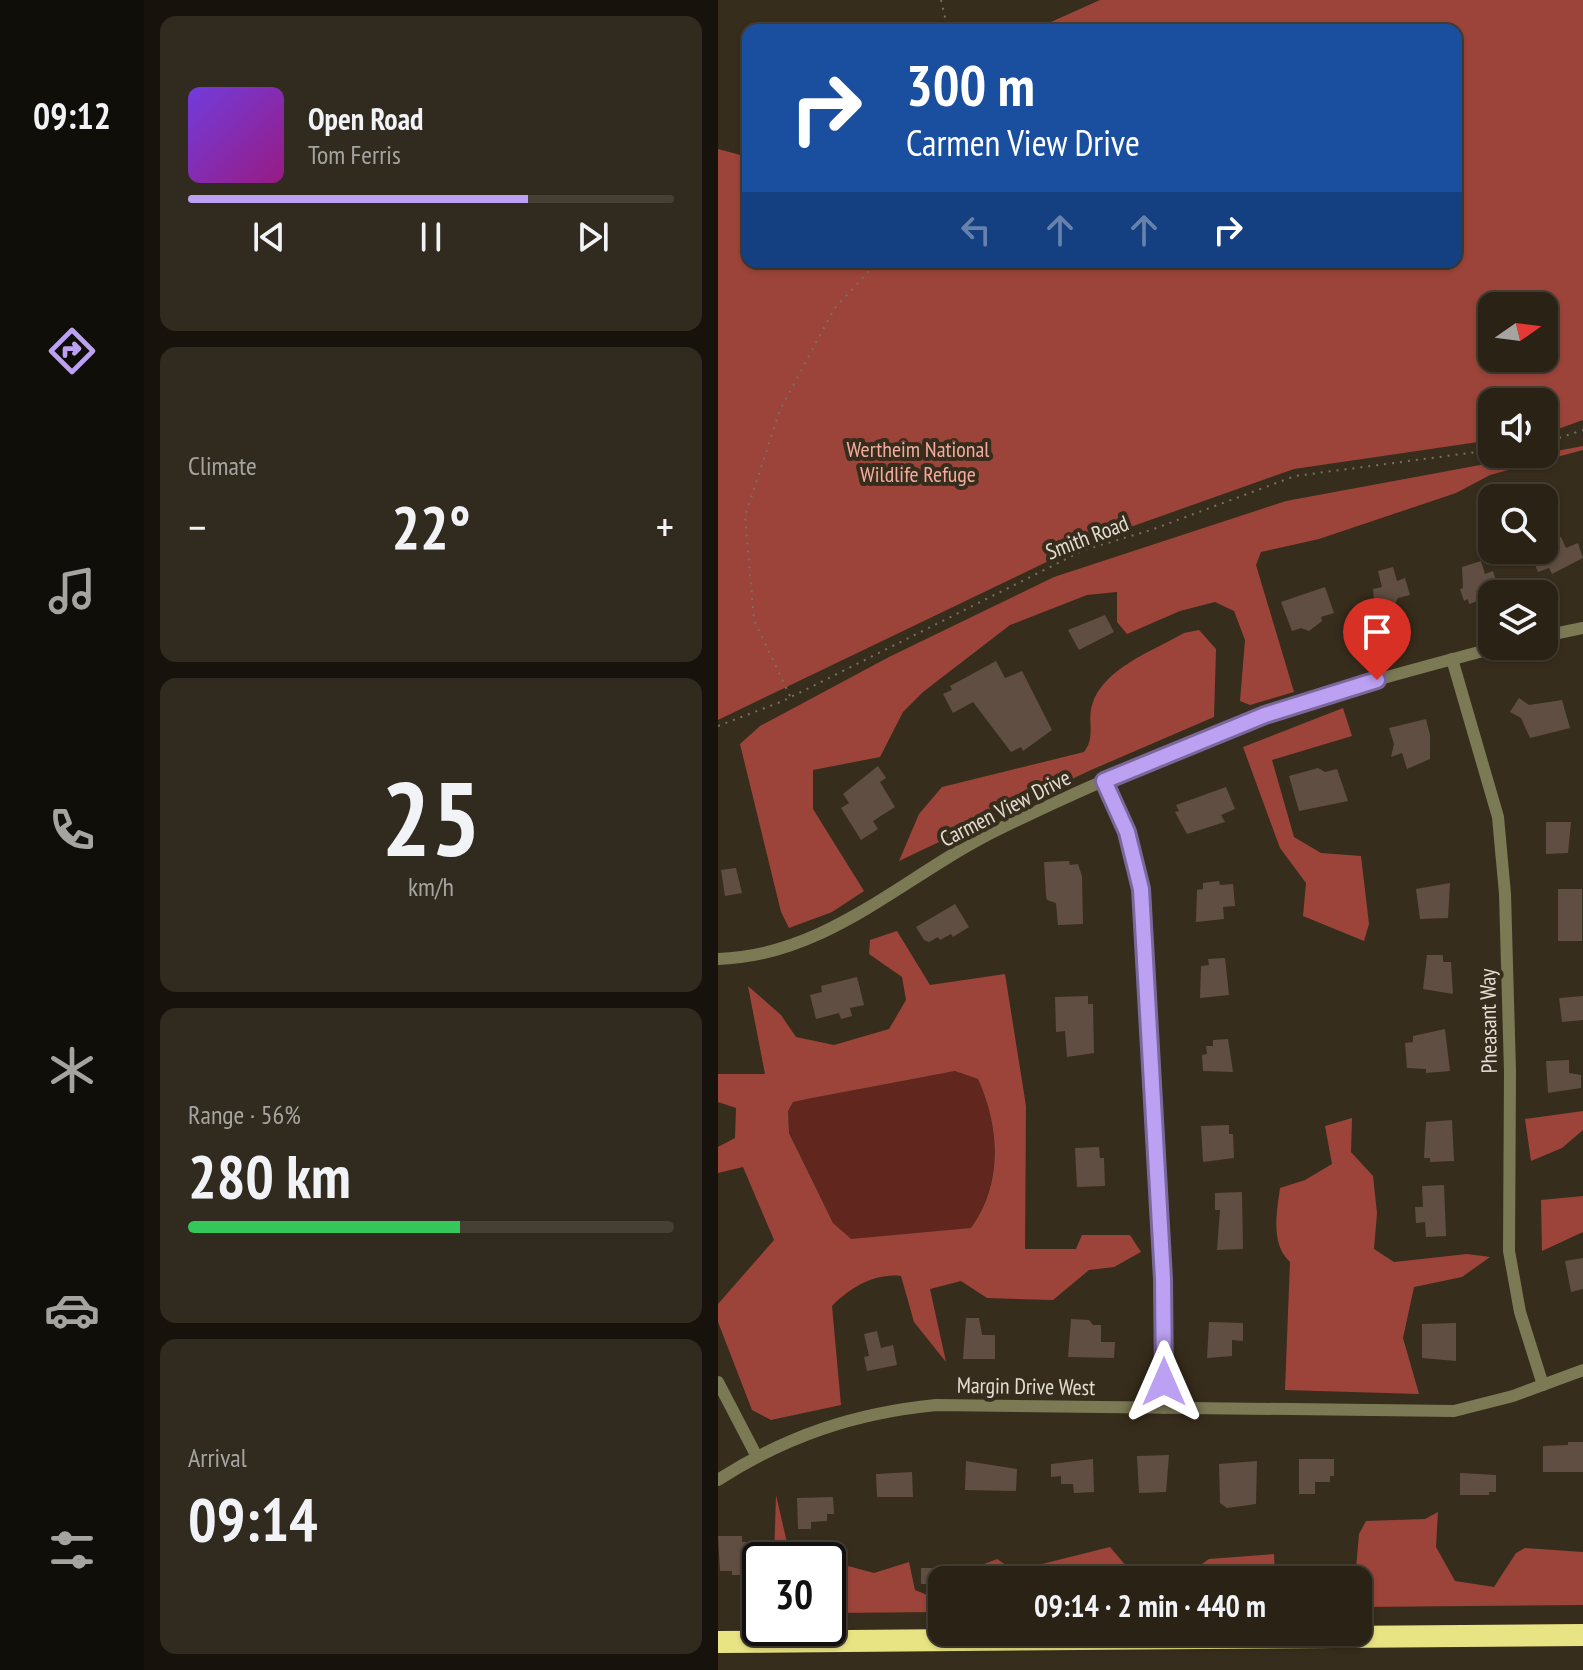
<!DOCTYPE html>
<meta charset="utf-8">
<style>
:root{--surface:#292215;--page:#312a1e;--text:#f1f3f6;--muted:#a5a4a0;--line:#453f34;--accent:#bca0f2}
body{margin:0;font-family:"PT Sans Narrow",sans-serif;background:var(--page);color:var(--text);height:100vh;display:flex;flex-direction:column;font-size:30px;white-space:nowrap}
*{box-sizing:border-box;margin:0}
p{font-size:26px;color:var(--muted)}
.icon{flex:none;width:44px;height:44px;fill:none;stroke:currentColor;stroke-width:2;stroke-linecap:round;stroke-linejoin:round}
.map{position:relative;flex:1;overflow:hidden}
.sheet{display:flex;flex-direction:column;gap:16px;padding:16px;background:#17130c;width:574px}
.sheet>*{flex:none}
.guide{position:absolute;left:24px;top:24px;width:720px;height:244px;border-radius:16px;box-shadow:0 2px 6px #0004,0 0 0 2px var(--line);background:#1a4fa0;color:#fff;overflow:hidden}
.needle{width:52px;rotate:76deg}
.fabs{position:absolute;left:760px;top:292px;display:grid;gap:16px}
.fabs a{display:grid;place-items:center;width:80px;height:80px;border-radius:16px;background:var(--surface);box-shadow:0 2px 6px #0004,0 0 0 2px var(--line);font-size:40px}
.speed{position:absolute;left:24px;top:1542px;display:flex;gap:16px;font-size:40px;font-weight:700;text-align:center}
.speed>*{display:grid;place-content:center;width:104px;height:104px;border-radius:50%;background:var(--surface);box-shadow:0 2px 6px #0004,0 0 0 2px var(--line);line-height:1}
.speed .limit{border:4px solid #111;border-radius:12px;background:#fff;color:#111}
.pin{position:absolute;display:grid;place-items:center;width:68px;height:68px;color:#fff;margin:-82px -34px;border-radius:50% 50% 50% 0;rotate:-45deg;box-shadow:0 0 8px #0007}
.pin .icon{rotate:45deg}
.me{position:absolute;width:88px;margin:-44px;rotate:0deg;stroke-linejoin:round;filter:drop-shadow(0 0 6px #0008)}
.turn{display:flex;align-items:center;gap:28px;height:168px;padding:0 32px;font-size:36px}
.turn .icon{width:104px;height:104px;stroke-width:2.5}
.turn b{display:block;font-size:56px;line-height:68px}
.lanes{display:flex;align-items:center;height:76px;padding:0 32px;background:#0003;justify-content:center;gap:40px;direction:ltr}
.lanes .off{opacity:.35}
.big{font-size:60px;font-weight:700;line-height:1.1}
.sheet .widget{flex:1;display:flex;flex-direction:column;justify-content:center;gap:12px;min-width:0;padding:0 28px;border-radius:16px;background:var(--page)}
.sheet .dial{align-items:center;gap:0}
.dial b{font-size:104px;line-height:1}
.song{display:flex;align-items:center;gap:24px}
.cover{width:96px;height:96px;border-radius:12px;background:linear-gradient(135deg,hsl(260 70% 55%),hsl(310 70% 35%))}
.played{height:8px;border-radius:4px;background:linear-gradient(90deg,var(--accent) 70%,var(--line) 70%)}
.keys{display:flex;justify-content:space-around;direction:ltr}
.heat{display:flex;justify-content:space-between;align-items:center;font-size:44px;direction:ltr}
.charge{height:12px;border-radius:6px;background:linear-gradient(90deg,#34c759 56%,var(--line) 0)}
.trip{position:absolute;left:210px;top:1566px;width:444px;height:80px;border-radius:16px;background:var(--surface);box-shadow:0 2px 6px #0004,0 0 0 2px var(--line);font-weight:700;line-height:80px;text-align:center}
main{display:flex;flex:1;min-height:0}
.tabs{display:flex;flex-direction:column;width:144px;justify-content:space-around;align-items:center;background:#100e08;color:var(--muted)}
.tabs .icon{width:56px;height:56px}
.tabs .selected{color:var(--accent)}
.tabs b{font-size:36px;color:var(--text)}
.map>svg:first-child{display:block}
</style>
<main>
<nav class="tabs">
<b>09:12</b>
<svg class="icon selected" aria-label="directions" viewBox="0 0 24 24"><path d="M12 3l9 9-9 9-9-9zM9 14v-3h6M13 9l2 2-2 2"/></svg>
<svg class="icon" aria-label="music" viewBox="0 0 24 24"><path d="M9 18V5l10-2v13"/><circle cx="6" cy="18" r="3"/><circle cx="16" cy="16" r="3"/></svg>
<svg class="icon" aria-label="phone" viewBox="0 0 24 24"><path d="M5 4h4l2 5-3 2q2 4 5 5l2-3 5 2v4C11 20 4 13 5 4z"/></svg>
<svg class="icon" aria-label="climate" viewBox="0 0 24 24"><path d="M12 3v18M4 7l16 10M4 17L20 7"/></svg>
<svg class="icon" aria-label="car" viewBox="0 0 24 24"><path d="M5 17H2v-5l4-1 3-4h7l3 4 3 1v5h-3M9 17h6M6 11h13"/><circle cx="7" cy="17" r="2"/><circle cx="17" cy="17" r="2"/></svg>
<svg class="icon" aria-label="filters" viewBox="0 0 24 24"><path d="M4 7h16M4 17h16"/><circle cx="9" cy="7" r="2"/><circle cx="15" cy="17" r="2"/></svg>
</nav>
<section class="sheet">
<div class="widget">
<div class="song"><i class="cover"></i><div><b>Open Road</b><p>Tom Ferris</p></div></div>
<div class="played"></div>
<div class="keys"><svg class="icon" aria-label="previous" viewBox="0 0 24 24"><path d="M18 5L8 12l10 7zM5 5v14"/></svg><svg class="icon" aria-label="pause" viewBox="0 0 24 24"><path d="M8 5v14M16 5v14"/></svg><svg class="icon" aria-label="next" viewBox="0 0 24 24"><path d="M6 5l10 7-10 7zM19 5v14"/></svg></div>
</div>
<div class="widget"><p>Climate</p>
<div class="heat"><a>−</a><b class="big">22°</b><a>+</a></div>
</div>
<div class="widget dial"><b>25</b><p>km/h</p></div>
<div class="widget"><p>Range · 56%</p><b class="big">280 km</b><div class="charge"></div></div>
<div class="widget"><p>Arrival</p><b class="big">09:14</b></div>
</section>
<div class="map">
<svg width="865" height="1670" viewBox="0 0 865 1670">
<rect width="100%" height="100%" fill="#372d1c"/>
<path fill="#61271f" d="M 237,1071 L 260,1079 C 282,1128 284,1183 253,1228 L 133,1240 L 115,1223 L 71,1132 L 70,1111 L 75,1102 L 94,1098 Z"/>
<g fill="#9c4439" fill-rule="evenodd">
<path d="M 382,0 L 865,0 L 865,420 L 826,434 L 826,402 L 774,402 L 774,440 L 576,469 L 370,542 L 0,720 L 0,149 L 30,157 L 30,262 L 738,262 L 738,30 L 315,30 ZM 826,306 L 826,358 L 774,358 L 774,306 Z"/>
<polygon points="865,446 865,450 772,475 738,493 601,539 543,552 538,565 576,692 532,705 522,701 527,640 516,611 497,602 462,611 409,634 399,622 399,592 369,595 292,625 205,692 185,712 162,757 95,770 95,809 146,891 114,912 71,928 63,912 22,744 42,726 171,657 336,577 568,501"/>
<path d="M 481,630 L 498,649 L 496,717 L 373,770 L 181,861 L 201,814 L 224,787 L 366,752 C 378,736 369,723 374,705 C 385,668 435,651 466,633 Z"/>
<polygon points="625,708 634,736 554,760 576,837 603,853 643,856 651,924 646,941 585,916 588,883 562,848 525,747"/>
<path d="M 179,931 L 212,985 L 287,974 L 308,1106 L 307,1249 L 358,1249 L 364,1235 L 412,1235 L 423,1252 L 396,1267 L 371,1270 L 335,1300 L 269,1298 L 243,1281 L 212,1289 L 228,1362 L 196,1322 L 183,1276 C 156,1273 132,1288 114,1306 L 123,1405 L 53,1420 L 34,1410 L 0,1322 L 0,1304 L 56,1240 L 25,1167 L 0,1173 L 0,1147 L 17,1138 L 18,1108 L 0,1102 L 0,1074 L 47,1074 L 30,986 L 63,1015 L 78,1037 L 116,1045 L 171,1029 L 188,1000 L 184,977 L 151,954 L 152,940 ZM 237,1071 L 260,1079 C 282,1127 285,1184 253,1228 L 133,1239 L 115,1223 L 71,1133 L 70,1111 L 75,1102 L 94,1098 Z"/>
<polygon points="865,1111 865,1130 844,1148 813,1161 807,1119"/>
<path d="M 634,1118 L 633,1152 L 655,1176 L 659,1213 L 656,1249 L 676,1262 L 749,1254 L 772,1257 L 744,1277 L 696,1287 L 685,1338 L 701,1394 L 567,1390 L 572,1262 C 552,1244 559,1211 562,1188 L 587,1180 L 614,1164 L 607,1126 Z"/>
<polygon points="865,1196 865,1232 824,1251 823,1200"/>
<polygon points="58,1495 73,1560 56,1560"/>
<polygon points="720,1512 718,1547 737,1581 776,1587 798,1553 807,1548 865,1552 865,1605 640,1607 640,1580 637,1580 641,1534 648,1521 707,1519"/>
<polygon points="392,1547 420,1580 249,1580 256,1568 279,1559 303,1575 320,1565"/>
<polygon points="556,1554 557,1580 461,1580 491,1559"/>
<polygon points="191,1562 197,1590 224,1601 224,1612 110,1613 110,1566 130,1566 156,1573"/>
</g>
<g fill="#604e42">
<polygon points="843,537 848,548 860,543 865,558 834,574 831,568 820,572 814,557 827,552 826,543"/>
<polygon points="763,561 767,574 775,571 782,594 751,604 750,599 746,601 742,589 745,588 744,567"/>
<polygon points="675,567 679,581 687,578 692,595 680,598 676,605 657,610 655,589 664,587 660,571"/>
<polygon points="607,587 616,613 603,617 604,621 591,631 583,628 574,631 563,602"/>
<polygon points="387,615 396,632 361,650 350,630"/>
<polygon points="278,661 287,678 304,671 334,730 305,751 303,747 293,752 255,702 235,713 225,694 234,690 232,686"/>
<polygon points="801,698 811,705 844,700 852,728 812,738 803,718 792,712"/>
<polygon points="708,719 712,735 712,759 689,769 684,753 673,757 676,744 671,728"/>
<polygon points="160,766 168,778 162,782 177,807 155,821 160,829 143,840 123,808 131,803 125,794"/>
<polygon points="600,768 607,772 619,769 630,801 581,811 571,776"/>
<polygon points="508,787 517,809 503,815 507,822 469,834 457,812 461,811 458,805"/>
<polygon points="828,822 853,822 850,853 828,854"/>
<polygon points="351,861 352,865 360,864 364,876 365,924 340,925 338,903 329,900 328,896 326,862"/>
<polygon points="18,868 24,893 7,896 3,870"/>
<polygon points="501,881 502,885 515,884 517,906 505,907 506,919 478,922 479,890 485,889 485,883"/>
<polygon points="732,883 730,918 702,919 698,889"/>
<rect x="840" y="889" width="24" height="52"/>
<polygon points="237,904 251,927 235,937 233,934 222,940 220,937 211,942 206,940 198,927"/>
<polygon points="709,955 725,955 725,962 733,962 735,994 705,989"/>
<polygon points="507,958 511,995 482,998 483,966 491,965 490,959"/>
<polygon points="139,977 146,1005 132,1008 134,1016 123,1019 121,1013 98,1019 92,995 104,992 103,986"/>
<polygon points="370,996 370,1004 375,1004 376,1053 349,1057 347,1031 338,1032 337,997"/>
<polygon points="865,996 865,1020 844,1022 841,998"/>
<polygon points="727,1029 732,1071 708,1073 708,1069 689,1068 687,1043 695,1042 695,1036"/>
<polygon points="510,1039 515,1072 485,1071 484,1055 489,1054 488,1046 495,1046 495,1040"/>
<polygon points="851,1060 851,1073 863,1075 863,1088 830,1093 828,1061"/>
<polygon points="734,1120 736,1161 712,1162 712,1158 706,1158 708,1122"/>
<polygon points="511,1125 511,1134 515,1134 516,1158 485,1162 483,1126"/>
<polygon points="381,1147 382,1158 386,1158 387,1186 359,1187 357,1148"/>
<polygon points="726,1185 728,1236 708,1237 707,1222 698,1223 697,1207 705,1207 704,1186"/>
<polygon points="524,1192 525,1249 499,1250 502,1210 497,1210 497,1193"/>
<polygon points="865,1258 865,1289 853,1292 847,1261"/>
<polygon points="248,1318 261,1318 264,1335 277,1335 277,1359 245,1359"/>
<polygon points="353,1319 371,1320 375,1325 383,1325 383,1342 397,1342 396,1358 350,1357"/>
<polygon points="491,1322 525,1323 525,1341 514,1340 514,1356 489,1358"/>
<polygon points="738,1323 738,1361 704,1358 704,1324"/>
<polygon points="159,1331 163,1348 175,1345 179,1365 149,1371 146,1357 151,1356 146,1334"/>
<polygon points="850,1442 865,1442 865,1472 825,1472 825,1446 850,1445"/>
<polygon points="451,1455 448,1492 421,1493 419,1456"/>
<polygon points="375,1459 376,1492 356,1493 355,1484 343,1484 343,1476 333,1477 333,1464"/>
<polygon points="581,1459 616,1459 616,1476 612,1476 612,1482 597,1482 597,1494 581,1494"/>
<polygon points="248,1461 299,1469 298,1491 247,1490"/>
<polygon points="539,1461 538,1504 509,1508 502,1503 501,1464"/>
<polygon points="194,1472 195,1497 159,1497 158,1474"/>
<polygon points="742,1473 778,1475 778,1492 771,1492 771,1495 742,1495"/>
<polygon points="115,1497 116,1514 109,1514 109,1521 93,1522 93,1529 80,1529 79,1498"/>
<polygon points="0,1536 24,1536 24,1542 35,1542 34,1575 14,1575 14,1571 2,1571"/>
<rect x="203" y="1568" width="17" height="16"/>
</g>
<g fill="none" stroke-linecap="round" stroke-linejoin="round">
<g stroke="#787061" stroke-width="2" stroke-dasharray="2 6" stroke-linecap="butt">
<polyline points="223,0 230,30"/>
<polyline points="230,262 253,265 259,262"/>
<polyline points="826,443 865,430"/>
<polyline points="72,696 36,620 27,516 62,410 116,309 154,268 189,262"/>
<polyline points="0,726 65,701 366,550 433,530 577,476 774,450"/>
</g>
<g stroke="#7c7a55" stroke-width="12">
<polyline points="826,636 865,628"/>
<polyline points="734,659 780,817 787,894 792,1071 791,1251 802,1312 825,1385"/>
<polyline points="386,781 409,832 423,889 445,1279 446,1408"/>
<path d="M 0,959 C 110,956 189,873 283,828 C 368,787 456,749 545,716 C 622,688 703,668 783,646"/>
<polyline points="0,1382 38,1455"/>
<path d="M 0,1480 C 68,1436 137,1413 218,1405 L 736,1411 L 795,1396 L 865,1370"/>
</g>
<polyline stroke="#e9e483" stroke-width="22" points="0,1642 865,1635"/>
</g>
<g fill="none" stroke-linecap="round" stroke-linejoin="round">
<defs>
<polyline id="route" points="446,1382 445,1279 423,889 409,832 386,781 547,715 659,680"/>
</defs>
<use href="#route" stroke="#7a689d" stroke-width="20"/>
<use href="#route" stroke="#bca0f2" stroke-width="14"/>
</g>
<g text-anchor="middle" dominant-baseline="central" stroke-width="8" stroke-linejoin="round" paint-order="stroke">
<g font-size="22" fill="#f4aa9e" stroke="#372d1c">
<text x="200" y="449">Wertheim National<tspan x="200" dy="25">Wildlife Refuge</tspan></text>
</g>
<g font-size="22" fill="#e2dcd1" stroke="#372d1c">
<text transform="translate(369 537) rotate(-21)">Smith Road</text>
<text transform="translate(287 808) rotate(-27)">Carmen View Drive</text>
<text transform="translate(770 1021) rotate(-91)">Pheasant Way</text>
<text transform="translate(308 1386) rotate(1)">Margin Drive West</text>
</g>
</g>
</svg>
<div class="fabs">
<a><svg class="needle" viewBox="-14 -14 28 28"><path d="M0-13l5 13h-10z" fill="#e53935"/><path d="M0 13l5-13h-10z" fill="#a5a4a0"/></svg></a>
<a><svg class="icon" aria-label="sound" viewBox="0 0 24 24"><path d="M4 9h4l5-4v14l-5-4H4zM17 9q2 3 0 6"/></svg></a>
<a><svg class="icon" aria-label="search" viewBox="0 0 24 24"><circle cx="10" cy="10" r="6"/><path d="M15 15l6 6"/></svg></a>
<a><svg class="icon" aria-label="layers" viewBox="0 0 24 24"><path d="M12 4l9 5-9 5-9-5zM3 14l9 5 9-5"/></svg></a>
</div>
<div class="speed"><div class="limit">30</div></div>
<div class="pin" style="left:659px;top:680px;background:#d93025"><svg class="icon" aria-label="arrive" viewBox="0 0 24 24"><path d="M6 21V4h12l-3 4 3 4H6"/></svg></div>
<svg class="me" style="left:446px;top:1382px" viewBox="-20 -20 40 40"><path d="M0-17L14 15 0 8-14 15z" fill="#bca0f2" stroke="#fff" stroke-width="4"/></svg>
<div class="trip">09:14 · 2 min · 440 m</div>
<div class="guide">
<div class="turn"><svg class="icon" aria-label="right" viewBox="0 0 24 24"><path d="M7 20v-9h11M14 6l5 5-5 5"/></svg><div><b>300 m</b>Carmen View Drive</div></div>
<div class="lanes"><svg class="icon off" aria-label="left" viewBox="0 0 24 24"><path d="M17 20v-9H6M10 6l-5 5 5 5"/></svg><svg class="icon off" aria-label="ahead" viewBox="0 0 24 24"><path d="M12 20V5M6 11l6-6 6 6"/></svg><svg class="icon off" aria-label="ahead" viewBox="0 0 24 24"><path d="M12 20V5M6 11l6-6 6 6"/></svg><svg class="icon" aria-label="right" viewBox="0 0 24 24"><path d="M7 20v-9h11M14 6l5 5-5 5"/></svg></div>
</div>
</div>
</main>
